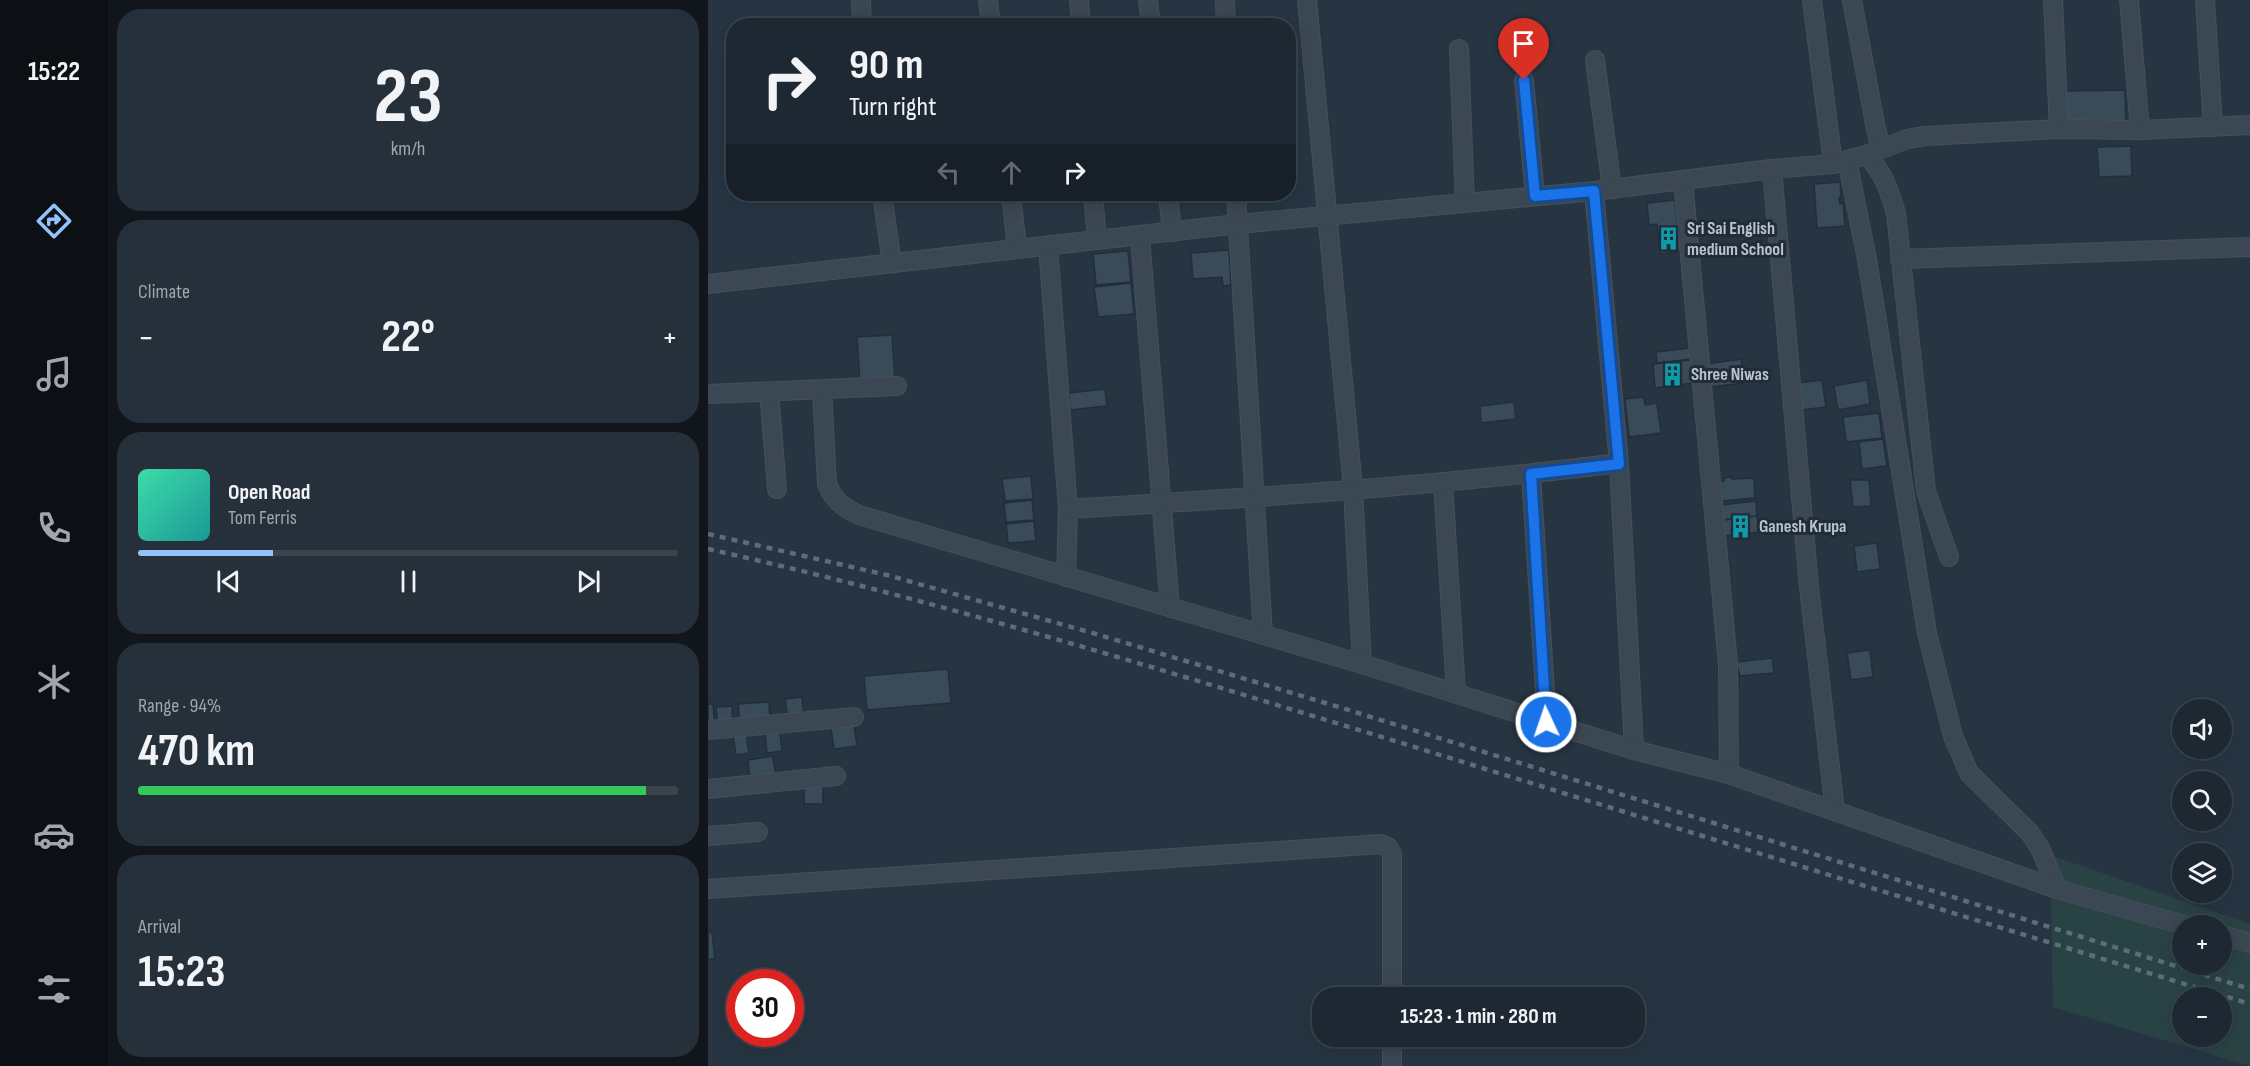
<!DOCTYPE html>
<meta charset="utf-8">
<style>
:root{--surface:#1d2832;--page:#25303a;--text:#f1f3f6;--muted:#a0a6ac;--line:#3b444d;--accent:#91c2f9}
body{margin:0;font-family:"Sofia Sans Condensed",sans-serif;background:var(--page);color:var(--text);height:100vh;display:flex;flex-direction:column;font-size:22px;white-space:nowrap}
*{box-sizing:border-box;margin:0}
p{font-size:20px;color:var(--muted)}
.icon{flex:none;width:33px;height:33px;fill:none;stroke:currentColor;stroke-width:2;stroke-linecap:round;stroke-linejoin:round}
.map{position:relative;flex:1;overflow:hidden}
.details{display:flex;flex-direction:column;gap:9px;padding:9px;background:#10161c;width:600px}
.details>*{flex:none}
.top-card{position:absolute;left:18px;top:18px;width:570px;height:183px;border-radius:24px;box-shadow:0 3px 15px #0003,0 0 0 2px var(--line);background:#1d2832;color:var(--text);overflow:hidden}
.buttons{position:absolute;left:1464px;top:699px;display:grid;gap:12px}
.buttons a{display:grid;place-items:center;width:60px;height:60px;border-radius:50%;background:var(--surface);box-shadow:0 3px 15px #0003,0 0 0 2px var(--line);font-size:30px}
.speed{position:absolute;left:18px;top:969px;display:flex;gap:12px;font-size:30px;font-weight:700;text-align:center}
.speed>*{display:grid;place-content:center;width:78px;height:78px;border-radius:50%;background:var(--surface);box-shadow:0 3px 15px #0003,0 0 0 2px var(--line);line-height:1}
.speed .limit{border:9px solid #d22;background:#fff;color:#111}
.pin{position:absolute;display:grid;place-items:center;width:51px;height:51px;color:#fff;margin:-62px -26px;border-radius:50% 50% 50% 0;rotate:-45deg;box-shadow:0 0 6px #0007}
.pin .icon{rotate:45deg}
.me{position:absolute;width:66px;margin:-33px;rotate:357deg;stroke-linejoin:round;filter:drop-shadow(0 0 4px #0008)}
.turn{display:flex;align-items:center;gap:21px;height:126px;padding:0 24px;font-size:27px}
.turn .icon{width:78px;height:78px;stroke-width:2.5}
.turn b{display:block;font-size:42px;line-height:51px}
.lanes{display:flex;align-items:center;height:57px;padding:0 24px;background:#0003;justify-content:center;gap:30px;direction:ltr}
.lanes .off{opacity:.35}
.big{font-size:45px;font-weight:700;line-height:1.1}
.details .widget{flex:1;display:flex;flex-direction:column;justify-content:center;gap:9px;min-width:0;padding:0 21px;border-radius:24px;background:var(--page)}
.details .dial{align-items:center;gap:0}
.dial b{font-size:78px;line-height:1}
.song{display:flex;align-items:center;gap:18px}
.cover{width:72px;height:72px;border-radius:9px;background:linear-gradient(135deg,hsl(160 70% 55%),hsl(180 70% 35%))}
.played{height:6px;border-radius:3px;background:linear-gradient(90deg,var(--accent) 25%,var(--line) 25%)}
.keys{display:flex;justify-content:space-around;direction:ltr}
.heat{display:flex;justify-content:space-between;align-items:center;font-size:33px;direction:ltr}
.charge{height:9px;border-radius:4px;background:linear-gradient(90deg,#34c759 94%,var(--line) 0)}
.trip{position:absolute;left:604px;top:987px;width:333px;height:60px;border-radius:24px;background:var(--surface);box-shadow:0 3px 15px #0003,0 0 0 2px var(--line);font-weight:700;line-height:60px;text-align:center}
main{display:flex;flex:1;min-height:0}
.dock{display:flex;flex-direction:column;width:108px;justify-content:space-around;align-items:center;background:#0c1014;color:var(--muted)}
.dock .icon{width:42px;height:42px}
.dock .selected{color:var(--accent)}
.dock b{font-size:27px;color:var(--text)}
.map>svg:first-child{display:block}
</style>
<main>
<nav class="dock">
<b>15:22</b>
<svg class="icon selected" aria-label="directions" viewBox="0 0 24 24"><path d="M12 3l9 9-9 9-9-9zM9 14v-3h6M13 9l2 2-2 2"/></svg>
<svg class="icon" aria-label="music" viewBox="0 0 24 24"><path d="M9 18V5l10-2v13"/><circle cx="6" cy="18" r="3"/><circle cx="16" cy="16" r="3"/></svg>
<svg class="icon" aria-label="phone" viewBox="0 0 24 24"><path d="M5 4h4l2 5-3 2q2 4 5 5l2-3 5 2v4C11 20 4 13 5 4z"/></svg>
<svg class="icon" aria-label="climate" viewBox="0 0 24 24"><path d="M12 3v18M4 7l16 10M4 17L20 7"/></svg>
<svg class="icon" aria-label="car" viewBox="0 0 24 24"><path d="M5 17H2v-5l4-1 3-4h7l3 4 3 1v5h-3M9 17h6M6 11h13"/><circle cx="7" cy="17" r="2"/><circle cx="17" cy="17" r="2"/></svg>
<svg class="icon" aria-label="filters" viewBox="0 0 24 24"><path d="M4 7h16M4 17h16"/><circle cx="9" cy="7" r="2"/><circle cx="15" cy="17" r="2"/></svg>
</nav>
<section class="details">
<div class="widget dial"><b>23</b><p>km/h</p></div>
<div class="widget"><p>Climate</p>
<div class="heat"><a>−</a><b class="big">22°</b><a>+</a></div>
</div>
<div class="widget">
<div class="song"><i class="cover"></i><div><b>Open Road</b><p>Tom Ferris</p></div></div>
<div class="played"></div>
<div class="keys"><svg class="icon" aria-label="previous" viewBox="0 0 24 24"><path d="M18 5L8 12l10 7zM5 5v14"/></svg><svg class="icon" aria-label="pause" viewBox="0 0 24 24"><path d="M8 5v14M16 5v14"/></svg><svg class="icon" aria-label="next" viewBox="0 0 24 24"><path d="M6 5l10 7-10 7zM19 5v14"/></svg></div>
</div>
<div class="widget"><p>Range · 94%</p><b class="big">470 km</b><div class="charge"></div></div>
<div class="widget"><p>Arrival</p><b class="big">15:23</b></div>
</section>
<div class="map">
<svg width="1542" height="1066" viewBox="0 0 1542 1066">
<rect width="100%" height="100%" fill="#273543"/>
<path fill="#294344" fill-rule="evenodd" d="M 1342,855 L 1542,924 L 1542,1066 L 1345,1007 ZM 1474,926 L 1514,926 L 1514,964 L 1474,964 ZM 1474,998 L 1514,998 L 1514,1036 L 1474,1036 Z"/>
<g fill="#394a59" stroke="#222e3a" stroke-width="1.5">
<polygon points="1417,90 1418,124 1356,126 1355,91"/>
<polygon points="1423,146 1424,176 1391,177 1389,147"/>
<polygon points="1132,182 1133,197 1131,198 1132,204 1135,203 1137,226 1109,228 1106,184"/>
<polygon points="967,200 972,251 952,254 949,224 941,225 939,203"/>
<polygon points="521,250 523,285 515,286 514,277 485,279 483,253"/>
<polygon points="420,251 423,282 388,285 385,254"/>
<polygon points="423,283 426,314 390,317 386,287"/>
<polygon points="184,335 187,381 152,383 149,337"/>
<polygon points="982,348 983,359 949,363 948,352"/>
<polygon points="1033,359 1036,383 1002,387 999,364"/>
<polygon points="983,360 985,383 947,388 945,364"/>
<polygon points="1114,380 1118,407 1093,410 1090,383"/>
<polygon points="1159,380 1162,404 1130,410 1126,386"/>
<polygon points="397,389 399,406 362,410 361,393"/>
<polygon points="936,397 937,405 949,403 953,433 921,437 917,399"/>
<polygon points="806,402 808,419 773,423 772,406"/>
<polygon points="1171,413 1174,438 1138,442 1135,417"/>
<polygon points="1175,439 1179,466 1154,469 1151,442"/>
<polygon points="323,476 325,499 297,501 294,479"/>
<polygon points="1024,477 1024,479 1046,478 1047,498 1013,501 1012,481 1016,481 1016,478"/>
<polygon points="1142,480 1161,480 1163,506 1145,507"/>
<polygon points="324,500 326,520 298,522 296,503"/>
<polygon points="1048,501 1049,516 1015,520 1013,505"/>
<polygon points="1049,516 1051,532 1017,536 1015,520"/>
<polygon points="326,521 328,541 300,543 298,524"/>
<polygon points="1169,543 1172,569 1149,572 1146,546"/>
<polygon points="1162,650 1165,677 1143,680 1139,653"/>
<polygon points="1064,658 1066,673 1032,676 1028,662"/>
<polygon points="240,669 243,703 159,710 156,676"/>
<polygon points="94,697 96,717 80,719 77,699"/>
<polygon points="61,702 62,720 32,723 30,704"/>
<polygon points="0,704 5,704 7,728 0,728"/>
<polygon points="24,706 25,725 10,727 8,707"/>
<polygon points="146,725 149,746 126,749 123,728"/>
<polygon points="72,732 74,751 59,753 57,734"/>
<polygon points="38,733 41,753 28,755 25,735"/>
<polygon points="65,756 68,778 42,781 40,760"/>
<rect x="96" y="783" width="19" height="21"/>
<polygon points="4,932 7,959 0,959 0,933"/>
</g>
<g fill="none" stroke-linecap="round" stroke-linejoin="round">
<defs>
<g id="street">
<polyline points="153,0 154,26"/>
<polyline points="280,0 283,26"/>
<polyline points="371,0 373,26"/>
<polyline points="440,0 443,26"/>
<polyline points="517,0 518,26"/>
<polyline points="599,0 645,488 654,664"/>
<polyline points="1104,0 1125,164"/>
<polyline points="1144,0 1167,124 1173,149"/>
<polyline points="1345,0 1351,129"/>
<polyline points="1421,0 1432,130"/>
<polyline points="1497,0 1505,127"/>
<polyline points="751,49 757,203"/>
<polyline points="887,60 904,189"/>
<polyline points="816,80 827,196"/>
<path d="M 1158,155 C 1175,171 1181,190 1188,213 L 1218,491 L 1241,557"/>
<polyline points="1139,160 1159,259 1219,633 1245,736 1261,773 1322,833 1332,848 1349,889"/>
<polyline points="1064,169 1101,587 1127,811"/>
<polyline points="975,181 1020,664 1021,774"/>
<polyline points="886,191 911,463 926,750"/>
<polyline points="174,194 184,263"/>
<polyline points="303,194 309,249"/>
<polyline points="385,194 389,240"/>
<polyline points="460,194 464,232"/>
<polyline points="528,194 555,635"/>
<polyline points="432,236 462,608"/>
<polyline points="340,246 360,509 358,577"/>
<polyline points="1192,259 1542,247"/>
<polyline points="0,284 530,224 886,191 1064,169 1125,164 1158,155 1199,139 1218,136 1351,129 1432,130 1542,125"/>
<path d="M 114,390 L 119,484 C 125,500 136,508 151,515 L 654,664 L 926,750 L 1021,774 L 1349,889 L 1479,926"/>
<polyline points="61,392 69,489"/>
<polyline points="0,394 189,386"/>
<polyline points="823,474 839,722"/>
<polyline points="735,482 748,693"/>
<path d="M 360,509 C 544,498 728,486 911,463"/>
<polyline points="0,730 146,717"/>
<polyline points="0,789 128,776"/>
<polyline points="0,836 50,832"/>
<polyline points="0,889 673,844 680,847 684,854 684,998"/>
<polyline points="1514,935 1542,943"/>
<polyline points="684,1066 684,1036"/>
</g>
</defs>
<use href="#street" stroke="#45505c" stroke-width="20"/>
<use href="#street" stroke="#3b4753" stroke-width="18"/>
<g stroke="#5d6b7a" stroke-width="4.5" stroke-dasharray="6 6" stroke-linecap="butt">
<polyline points="0,534 179,575 388,634 634,708 1542,989"/>
<path d="M 0,549 C 237,602 468,674 700,745 C 981,832 1261,918 1542,1004"/>
</g>
</g>
<g fill="none" stroke-linecap="round" stroke-linejoin="round">
<defs>
<polyline id="route" points="816,80 827,196 886,191 911,464 823,474 838,722"/>
</defs>
<use href="#route" stroke="#114b97" stroke-width="15"/>
<use href="#route" stroke="#1a73e8" stroke-width="10"/>
</g>
<defs>
<symbol id="building-bare" viewBox="-9 -9 18 18"><path d="M-4-6H4V6H1V3H-1V6H-4ZM-2.5-4.3h1.7v1.8h-1.7ZM.8-4.3h1.7v1.8H.8ZM-2.5-1h1.7V.8h-1.7ZM.8-1h1.7V.8H.8Z" fill="#0f9aa8" stroke="#202c38" stroke-width="2.5" paint-order="stroke"/></symbol>
</defs>
<g fill-rule="evenodd">
<use href="#building-bare" x="944" y="222" width="33" height="33"/>
<use href="#building-bare" x="948" y="358" width="33" height="33"/>
<use href="#building-bare" x="1016" y="510" width="33" height="33"/>
</g>
<g text-anchor="middle" dominant-baseline="central" stroke-width="6" stroke-linejoin="round" paint-order="stroke">
<g font-size="18" font-weight="bold" fill="#b9c2cd" stroke="#202c38" text-anchor="start">
<text x="979" y="228">Sri Sai English<tspan x="979" dy="21">medium School</tspan></text>
<text x="983" y="374">Shree Niwas</text>
<text x="1051" y="526">Ganesh Krupa</text>
</g>
</g>
</svg>
<div class="buttons">
<a><svg class="icon" aria-label="sound" viewBox="0 0 24 24"><path d="M4 9h4l5-4v14l-5-4H4zM17 9q2 3 0 6"/></svg></a>
<a><svg class="icon" aria-label="search" viewBox="0 0 24 24"><circle cx="10" cy="10" r="6"/><path d="M15 15l6 6"/></svg></a>
<a><svg class="icon" aria-label="layers" viewBox="0 0 24 24"><path d="M12 4l9 5-9 5-9-5zM3 14l9 5 9-5"/></svg></a>
<a>+</a>
<a>−</a>
</div>
<div class="speed"><div class="limit">30</div></div>
<div class="pin" style="left:816px;top:80px;background:#d93025"><svg class="icon" aria-label="arrive" viewBox="0 0 24 24"><path d="M6 21V4h12l-3 4 3 4H6"/></svg></div>
<svg class="me" style="left:838px;top:722px" viewBox="-20 -20 40 40"><circle r="17" fill="#1a73e8" stroke="#fff" stroke-width="3"/><path d="M0-11L8 9 0 5-8 9z" fill="#fff"/></svg>
<div class="trip">15:23 · 1 min · 280 m</div>
<div class="top-card">
<div class="turn"><svg class="icon" aria-label="right" viewBox="0 0 24 24"><path d="M7 20v-9h11M14 6l5 5-5 5"/></svg><div><b>90 m</b>Turn right</div></div>
<div class="lanes"><svg class="icon off" aria-label="left" viewBox="0 0 24 24"><path d="M17 20v-9H6M10 6l-5 5 5 5"/></svg><svg class="icon off" aria-label="ahead" viewBox="0 0 24 24"><path d="M12 20V5M6 11l6-6 6 6"/></svg><svg class="icon" aria-label="right" viewBox="0 0 24 24"><path d="M7 20v-9h11M14 6l5 5-5 5"/></svg></div>
</div>
</div>
</main>
